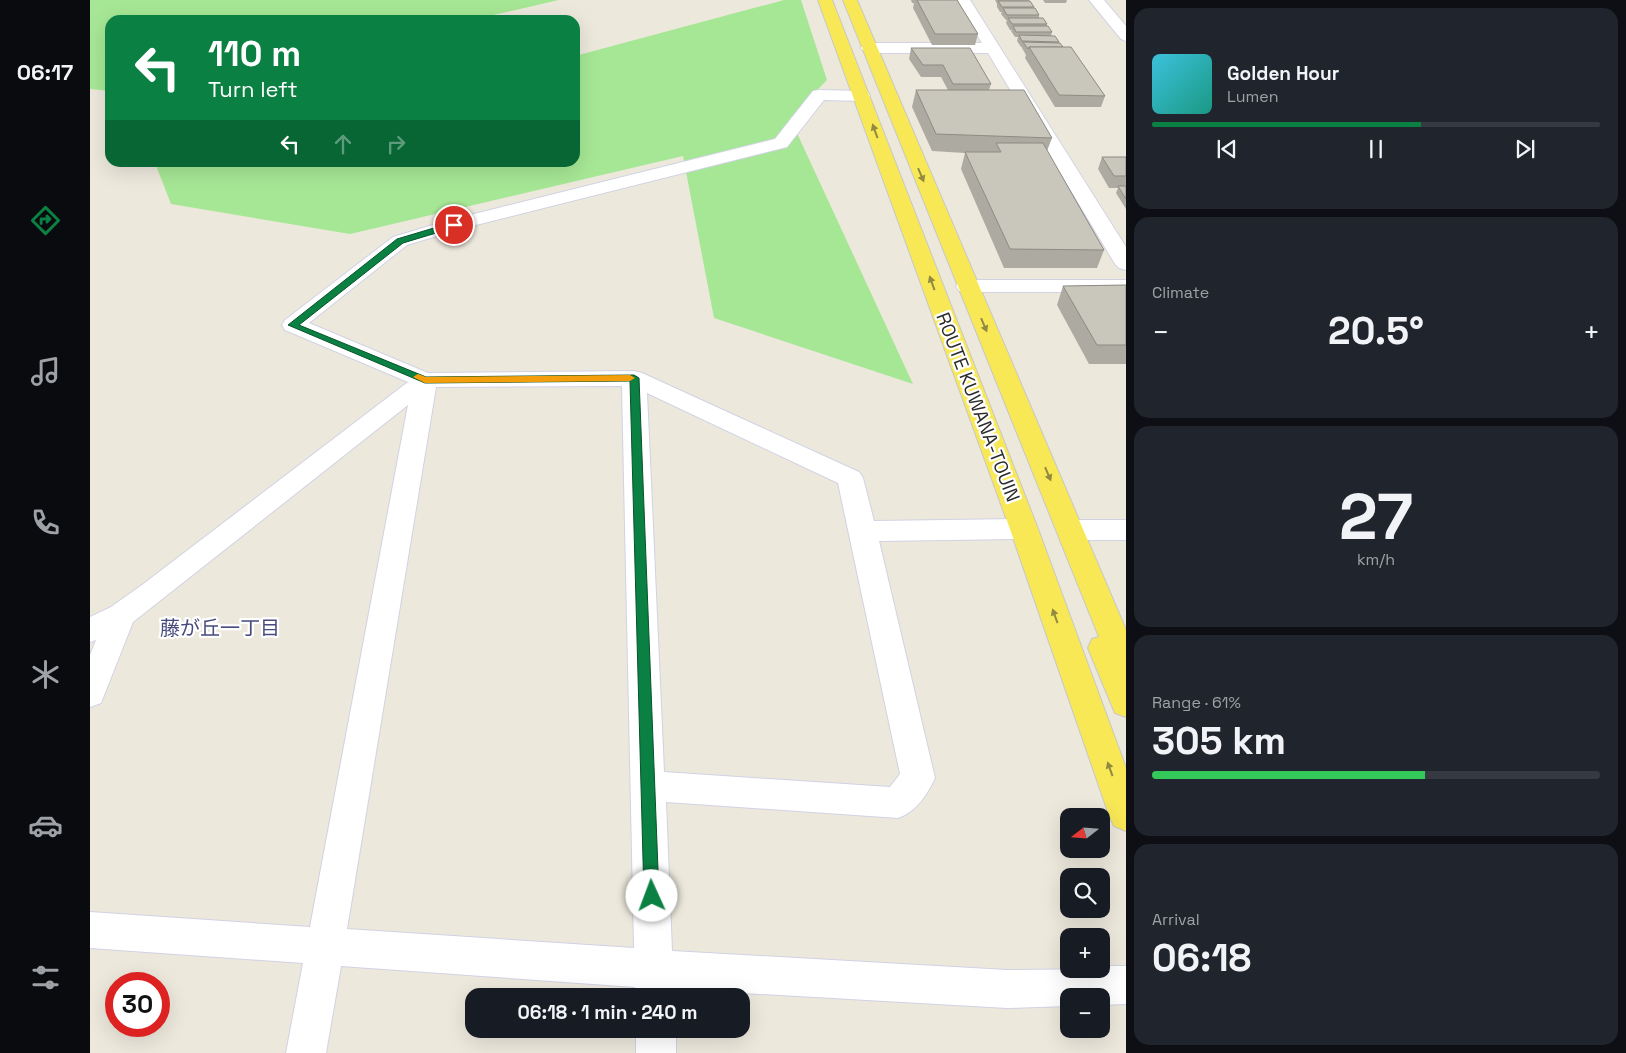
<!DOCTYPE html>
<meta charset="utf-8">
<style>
:root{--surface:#171b24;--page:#20242c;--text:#f1f3f6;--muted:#9ea1a6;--line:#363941;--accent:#0b8043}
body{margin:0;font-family:"Space Grotesk","Noto Sans JP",sans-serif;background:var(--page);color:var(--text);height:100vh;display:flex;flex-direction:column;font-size:19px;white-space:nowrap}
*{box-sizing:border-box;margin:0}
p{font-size:16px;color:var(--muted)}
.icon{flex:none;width:28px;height:28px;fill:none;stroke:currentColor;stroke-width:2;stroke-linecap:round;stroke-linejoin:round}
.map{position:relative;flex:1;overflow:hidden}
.panel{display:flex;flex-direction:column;gap:8px;padding:8px;background:#0d0f14;width:500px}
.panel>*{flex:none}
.guide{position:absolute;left:15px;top:15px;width:475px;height:152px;border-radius:15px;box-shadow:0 5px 20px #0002;background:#0b8043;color:#fff;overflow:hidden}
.needle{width:32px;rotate:253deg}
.tools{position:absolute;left:970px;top:808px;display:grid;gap:10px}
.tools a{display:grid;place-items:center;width:50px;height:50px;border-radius:10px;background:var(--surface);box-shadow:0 5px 20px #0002;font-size:25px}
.speed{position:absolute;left:15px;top:972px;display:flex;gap:10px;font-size:25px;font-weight:700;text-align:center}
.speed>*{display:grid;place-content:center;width:65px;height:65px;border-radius:50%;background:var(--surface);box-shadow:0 5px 20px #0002;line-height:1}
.speed .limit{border:8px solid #d22;background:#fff;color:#111}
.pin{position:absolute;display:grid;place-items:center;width:42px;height:42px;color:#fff;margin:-21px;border:2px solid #fff;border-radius:50%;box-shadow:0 1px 5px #0007}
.me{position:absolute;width:55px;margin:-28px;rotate:358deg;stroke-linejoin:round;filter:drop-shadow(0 0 4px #0008)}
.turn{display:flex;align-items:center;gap:18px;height:105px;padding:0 20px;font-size:22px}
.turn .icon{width:65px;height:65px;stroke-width:2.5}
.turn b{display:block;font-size:35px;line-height:42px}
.lanes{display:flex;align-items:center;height:48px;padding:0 20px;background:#0003;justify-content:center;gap:25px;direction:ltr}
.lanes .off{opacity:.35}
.big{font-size:38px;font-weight:600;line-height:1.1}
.panel .widget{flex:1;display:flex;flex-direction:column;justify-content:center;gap:8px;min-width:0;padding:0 18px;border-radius:15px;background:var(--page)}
.panel .dial{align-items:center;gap:0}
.dial b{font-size:65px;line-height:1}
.song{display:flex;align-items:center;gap:15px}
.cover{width:60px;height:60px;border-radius:8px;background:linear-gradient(135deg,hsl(190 70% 55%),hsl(170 70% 35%))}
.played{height:5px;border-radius:2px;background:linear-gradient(90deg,var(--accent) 60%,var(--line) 60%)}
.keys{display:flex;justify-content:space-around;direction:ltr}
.heat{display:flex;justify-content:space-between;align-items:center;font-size:28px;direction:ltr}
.charge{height:8px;border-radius:4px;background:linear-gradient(90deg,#34c759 61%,var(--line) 0)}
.trip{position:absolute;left:375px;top:988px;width:285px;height:50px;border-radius:15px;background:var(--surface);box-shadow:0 5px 20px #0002;font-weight:600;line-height:50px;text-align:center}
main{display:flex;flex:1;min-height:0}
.menu{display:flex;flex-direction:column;width:90px;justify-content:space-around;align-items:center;background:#090b0e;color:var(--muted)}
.menu .icon{width:35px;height:35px}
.menu .selected{color:var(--accent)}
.menu b{font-size:22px;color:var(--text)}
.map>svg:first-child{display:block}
</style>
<main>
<nav class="menu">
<b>06:17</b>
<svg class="icon selected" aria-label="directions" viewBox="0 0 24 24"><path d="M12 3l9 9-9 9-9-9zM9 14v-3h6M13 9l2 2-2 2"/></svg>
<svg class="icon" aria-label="music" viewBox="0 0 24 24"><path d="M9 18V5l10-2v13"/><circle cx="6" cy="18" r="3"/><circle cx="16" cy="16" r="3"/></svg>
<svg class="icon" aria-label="phone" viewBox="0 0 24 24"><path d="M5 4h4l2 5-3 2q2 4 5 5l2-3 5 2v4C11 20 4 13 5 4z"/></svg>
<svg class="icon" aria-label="climate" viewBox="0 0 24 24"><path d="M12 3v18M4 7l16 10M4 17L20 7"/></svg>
<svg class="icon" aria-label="car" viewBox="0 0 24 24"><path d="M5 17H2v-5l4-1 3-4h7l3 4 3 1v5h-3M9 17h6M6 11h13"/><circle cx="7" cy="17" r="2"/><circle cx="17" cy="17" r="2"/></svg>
<svg class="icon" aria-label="filters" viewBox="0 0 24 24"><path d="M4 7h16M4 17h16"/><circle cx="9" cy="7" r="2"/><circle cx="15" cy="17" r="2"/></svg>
</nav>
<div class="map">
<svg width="1036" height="1053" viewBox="0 0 1036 1053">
<rect width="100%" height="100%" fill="#ede8dc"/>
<g fill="#a6e795">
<polygon points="0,0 469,0 382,20 20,20 20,91 0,89"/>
<polygon points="694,0 711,0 737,80 700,118 823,384 624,318 593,156 260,234 81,204 65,163 485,162 485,56"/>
</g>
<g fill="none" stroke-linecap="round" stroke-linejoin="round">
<defs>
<g id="minor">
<polygon points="866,0 880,0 1036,247 1036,270 1029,268 1025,264 898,53 778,53 770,48 778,43 892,43"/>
<polygon points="999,0 1014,0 1036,26 1036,41 1031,39"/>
<path d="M 729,90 L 772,91 L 778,92 L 780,96 L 778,100 L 772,101 L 734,100 L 697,147 L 370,229 L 317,245 L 219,323 L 338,373 L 544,371 L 552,373 L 769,472 L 773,478 L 784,521 L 934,519 L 944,522 L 948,529 L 944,536 L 934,539 L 789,541 L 845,778 C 837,795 826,812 808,818 L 576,802 L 582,951 L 917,970 L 1011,969 L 1011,966 L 1036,966 L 1036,1004 L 1011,1005 L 1011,996 L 979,996 L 979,1006 L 917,1008 L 584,989 L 584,996 L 546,996 L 545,987 L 251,966 L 236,1053 L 196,1053 L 213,963 L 0,948 L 0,912 L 220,927 L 318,405 L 43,622 L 11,703 L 0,707 L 0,655 L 6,640 L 0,642 L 0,617 L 21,607 L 52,585 L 318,382 L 195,330 L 192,325 L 195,320 L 303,237 L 356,221 L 685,139 L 723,91 ZM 532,386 L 544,948 L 257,929 L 346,387 ZM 557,393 L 748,483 L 810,774 L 800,787 L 574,772 Z"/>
<polygon points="877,280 1036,280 1036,292 877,292 869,291 866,286 869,281"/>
<polygon points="981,520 1036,520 1036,540 981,540 971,537 967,530 971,523"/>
<rect x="546" y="1029" width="40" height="24"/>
</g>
<g id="major">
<polygon points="728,0 742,0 948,529 1036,768 1036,831 1024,826 1019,815 920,529"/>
<polygon points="753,0 767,0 1036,630 1036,717 1025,713 998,648 1002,639 1009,637"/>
</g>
</defs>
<use href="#minor" stroke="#d1d2e4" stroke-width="2"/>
<use href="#major" stroke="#c8c8c8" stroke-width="2"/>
<use href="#minor" fill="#fff" fill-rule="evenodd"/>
<use href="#major" fill="#f8e856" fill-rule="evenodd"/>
</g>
<g fill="#adaaa1">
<polygon points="821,0 867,0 888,34 885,45 842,45 823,8 824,3 822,3"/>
<polygon points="905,0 939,0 939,1 944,7 943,8 949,15 949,18 957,24 957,26 962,32 961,36 969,42 969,43 1015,96 1011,107 965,107 935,58 936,55 932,48 932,47 931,47 927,41 928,37 925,37 921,31 922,30 920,30 916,23 917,20 916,20 911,14 912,12 910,12 907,7 907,4"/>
<polygon points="953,0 977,0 976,3 955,3"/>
<polygon points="821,48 901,84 899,90 962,138 957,151 1014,250 1007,268 914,268 871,169 875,153 842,151 822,107 826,90 858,90 851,77 831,77 819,59"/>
<polygon points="1012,157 1036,157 1036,209 1026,193 1028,188 1019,188 1008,169"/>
<polygon points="1036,285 1036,364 999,364 967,305 973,286"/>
</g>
<g fill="#c9c6bb" stroke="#8d8b83">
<polygon points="827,0 867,0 888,34 845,34"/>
<polygon points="908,1 940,1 944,7 912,7"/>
<polygon points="913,8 945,8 949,15 917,15"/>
<polygon points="918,18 953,18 957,24 922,24"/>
<polygon points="923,26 958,26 962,32 926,32"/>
<polygon points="929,35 965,36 969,42 932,41"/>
<polygon points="933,42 970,43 973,47 939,47 938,49"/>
<polygon points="939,47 981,47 1015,96 969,95"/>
<polygon points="821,48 880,48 901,84 863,84 853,65 833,65"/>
<polygon points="826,90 934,90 962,138 846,134"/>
<polygon points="906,143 953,143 1014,250 920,249 875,152 911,152"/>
<polygon points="1012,157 1036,157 1036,176 1024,176"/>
<polygon points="1028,186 1036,186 1036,199"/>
<polygon points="1036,285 1036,345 1007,345 973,286"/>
</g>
<defs><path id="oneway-solid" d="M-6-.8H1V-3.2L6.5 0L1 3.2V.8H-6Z" transform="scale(1.25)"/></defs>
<g fill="#928a40">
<use href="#oneway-solid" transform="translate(785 131) rotate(-110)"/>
<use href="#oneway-solid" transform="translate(831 175) rotate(67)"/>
<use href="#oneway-solid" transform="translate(842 283) rotate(-110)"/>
<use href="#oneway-solid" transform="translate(894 325) rotate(67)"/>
<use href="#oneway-solid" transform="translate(958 474) rotate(67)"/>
<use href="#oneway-solid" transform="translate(965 616) rotate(-110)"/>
<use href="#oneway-solid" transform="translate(1020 769) rotate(-110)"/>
</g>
<polygon fill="#0b8043" stroke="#07532c" points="364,222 368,225 366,227 313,243 209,325 336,377 544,375 549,378 569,896 567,901 562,903 556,901 554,896 540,381 335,383 198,325 307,239"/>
<polygon fill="#f59e0b" points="328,374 336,377 540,375 545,378 540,381 335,383 323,377"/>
<g text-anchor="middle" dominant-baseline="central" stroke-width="4.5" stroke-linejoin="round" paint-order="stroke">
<g font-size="19" fill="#2b2b2b" stroke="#fff">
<text transform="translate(888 407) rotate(69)">ROUTE KUWANA-TOUIN</text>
</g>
<g font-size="20" fill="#484b7e" stroke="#fff">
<text x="130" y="628">藤が丘一丁目</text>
</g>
</g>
</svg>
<div class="tools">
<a><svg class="needle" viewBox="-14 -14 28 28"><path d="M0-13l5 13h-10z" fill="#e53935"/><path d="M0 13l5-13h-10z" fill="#9ea1a6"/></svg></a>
<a><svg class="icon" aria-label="search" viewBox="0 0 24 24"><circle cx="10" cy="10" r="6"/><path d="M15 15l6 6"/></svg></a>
<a>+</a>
<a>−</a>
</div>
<div class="speed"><div class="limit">30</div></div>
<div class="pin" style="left:364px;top:225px;background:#d93025"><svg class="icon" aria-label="arrive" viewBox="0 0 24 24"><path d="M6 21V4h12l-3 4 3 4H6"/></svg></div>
<svg class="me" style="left:562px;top:896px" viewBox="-20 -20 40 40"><circle r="19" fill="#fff"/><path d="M0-13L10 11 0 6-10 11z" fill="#0b8043"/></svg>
<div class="trip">06:18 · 1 min · 240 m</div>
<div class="guide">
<div class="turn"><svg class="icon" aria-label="left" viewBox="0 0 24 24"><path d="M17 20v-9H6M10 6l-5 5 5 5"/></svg><div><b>110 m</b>Turn left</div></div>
<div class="lanes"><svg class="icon" aria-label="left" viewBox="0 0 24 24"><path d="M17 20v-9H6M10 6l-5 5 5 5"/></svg><svg class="icon off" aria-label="ahead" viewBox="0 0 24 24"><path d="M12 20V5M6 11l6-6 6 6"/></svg><svg class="icon off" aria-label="right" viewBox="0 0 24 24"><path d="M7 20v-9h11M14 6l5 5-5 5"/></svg></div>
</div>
</div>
<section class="panel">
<div class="widget">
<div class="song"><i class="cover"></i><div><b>Golden Hour</b><p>Lumen</p></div></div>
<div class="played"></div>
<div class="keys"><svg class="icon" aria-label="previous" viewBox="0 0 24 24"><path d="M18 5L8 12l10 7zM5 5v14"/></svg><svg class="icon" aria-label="pause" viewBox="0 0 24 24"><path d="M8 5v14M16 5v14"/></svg><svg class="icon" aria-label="next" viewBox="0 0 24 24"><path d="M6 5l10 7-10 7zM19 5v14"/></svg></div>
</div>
<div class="widget"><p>Climate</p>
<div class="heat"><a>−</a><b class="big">20.5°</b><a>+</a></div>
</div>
<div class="widget dial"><b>27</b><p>km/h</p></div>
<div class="widget"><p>Range · 61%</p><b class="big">305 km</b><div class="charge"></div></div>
<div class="widget"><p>Arrival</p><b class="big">06:18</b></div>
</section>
</main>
